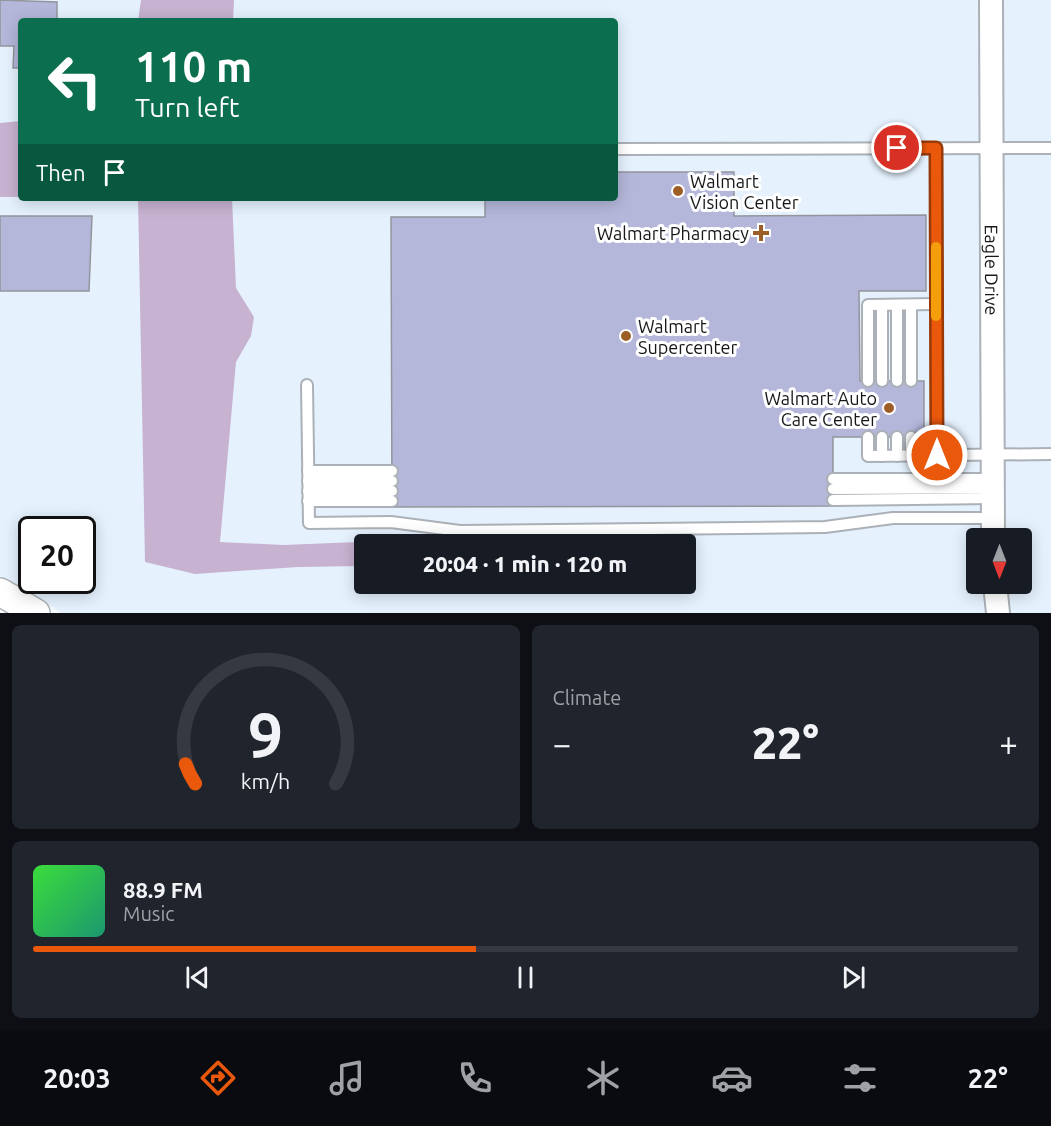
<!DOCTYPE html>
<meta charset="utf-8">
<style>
:root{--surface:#171b24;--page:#20242c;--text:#f1f3f6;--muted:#9ea1a6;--line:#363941;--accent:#ea580c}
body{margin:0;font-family:Ubuntu,sans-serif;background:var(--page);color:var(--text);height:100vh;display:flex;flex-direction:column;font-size:22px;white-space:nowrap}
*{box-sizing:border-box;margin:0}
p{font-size:20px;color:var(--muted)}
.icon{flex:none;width:33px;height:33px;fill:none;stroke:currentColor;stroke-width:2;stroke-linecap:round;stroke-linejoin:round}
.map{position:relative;height:613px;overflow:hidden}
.details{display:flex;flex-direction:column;gap:12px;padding:12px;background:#0d0f14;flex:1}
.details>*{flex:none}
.top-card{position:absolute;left:18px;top:18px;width:600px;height:183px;border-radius:6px;box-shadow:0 3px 15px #0003;background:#0b6e4f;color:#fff;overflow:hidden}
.needle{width:39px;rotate:180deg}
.buttons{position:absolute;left:966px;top:528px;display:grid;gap:12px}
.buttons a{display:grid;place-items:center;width:66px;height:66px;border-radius:6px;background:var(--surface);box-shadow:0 3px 15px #0003;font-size:30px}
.speed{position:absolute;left:18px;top:516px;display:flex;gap:12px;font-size:30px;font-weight:700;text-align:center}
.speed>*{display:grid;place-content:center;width:78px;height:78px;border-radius:50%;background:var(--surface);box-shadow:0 3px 15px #0003;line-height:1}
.speed .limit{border:3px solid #111;border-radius:9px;background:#fff;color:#111}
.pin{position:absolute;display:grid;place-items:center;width:51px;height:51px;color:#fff;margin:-26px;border:3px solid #fff;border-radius:50%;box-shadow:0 2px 6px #0007}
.me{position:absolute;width:66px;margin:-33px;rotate:0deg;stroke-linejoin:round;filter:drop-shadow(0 0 4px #0008)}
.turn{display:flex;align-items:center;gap:21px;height:126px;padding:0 18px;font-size:27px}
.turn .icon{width:78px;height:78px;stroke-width:2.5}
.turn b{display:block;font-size:42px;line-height:51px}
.then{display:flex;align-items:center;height:57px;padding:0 18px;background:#0003;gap:12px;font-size:22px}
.big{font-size:45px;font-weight:800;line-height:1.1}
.details .widget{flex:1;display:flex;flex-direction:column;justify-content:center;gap:9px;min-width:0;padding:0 21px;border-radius:9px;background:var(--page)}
.details .dial{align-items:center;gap:0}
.dial svg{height:156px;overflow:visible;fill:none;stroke:var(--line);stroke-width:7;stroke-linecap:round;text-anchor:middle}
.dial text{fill:var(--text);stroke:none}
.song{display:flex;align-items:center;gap:18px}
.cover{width:72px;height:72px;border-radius:9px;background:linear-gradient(135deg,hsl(120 70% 55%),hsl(160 70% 35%))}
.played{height:6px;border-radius:3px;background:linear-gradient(90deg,var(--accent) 45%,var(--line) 45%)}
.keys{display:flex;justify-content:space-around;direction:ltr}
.heat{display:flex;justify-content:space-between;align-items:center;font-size:33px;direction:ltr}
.details .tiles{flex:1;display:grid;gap:12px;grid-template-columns:1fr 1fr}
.widget:last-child{grid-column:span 2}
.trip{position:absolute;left:354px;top:534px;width:342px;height:60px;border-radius:6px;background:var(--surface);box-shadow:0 3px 15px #0003;font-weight:800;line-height:60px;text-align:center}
.tab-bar{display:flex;height:96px;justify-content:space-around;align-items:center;background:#090b0e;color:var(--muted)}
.tab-bar .icon{width:42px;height:42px}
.tab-bar .current{color:var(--accent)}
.tab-bar b{font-size:27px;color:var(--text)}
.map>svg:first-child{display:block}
</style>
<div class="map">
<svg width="1051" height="613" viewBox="0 0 1051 613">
<rect width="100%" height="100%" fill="#f5faff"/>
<path fill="#e5f2fe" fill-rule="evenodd" d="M 0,0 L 1051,0 L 1051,613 L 61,613 L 39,598 L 0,576 ZM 21,21 L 615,21 L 615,198 L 21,198 ZM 32,530 L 82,530 L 82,580 L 32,580 ZM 976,538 L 1022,538 L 1022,584 L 976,584 ZM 364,544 L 686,544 L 686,584 L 364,584 Z"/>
<g fill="#c7b2d1">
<polygon points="141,0 234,0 233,21 138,21"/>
<polygon points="21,121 21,197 0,197 0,123"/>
<polygon points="138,198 232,198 236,288 254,317 251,336 236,362 220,542 283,545 383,541 404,544 364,544 364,566 298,567 195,574 145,562"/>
</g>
<g fill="#b4b7da" stroke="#94959c" stroke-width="1.5">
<polygon points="0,0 57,2 57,21 21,21 21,68 13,68 14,46 0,46"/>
<polygon points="615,172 734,172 734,216 926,215 926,291 859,291 860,381 924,381 924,437 833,437 833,506 392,507 391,217 485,217 485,198 615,198"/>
<polygon points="0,216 92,216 89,291 0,291"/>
</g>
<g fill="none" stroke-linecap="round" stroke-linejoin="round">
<defs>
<g id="service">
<polyline points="936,148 937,455"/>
<polyline points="615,149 1051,148"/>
<polyline points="897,305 897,381"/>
<polyline points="868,381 868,305 936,304"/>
<polyline points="882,381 882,305"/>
<polyline points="911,381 911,305"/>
<polyline points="307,385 309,523 391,522 460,531 825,527 893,518 993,518"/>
<polyline points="868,437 868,456 1051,454"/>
<polyline points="882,437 882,456"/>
<polyline points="897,437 897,456"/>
<polyline points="911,437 911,456"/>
<polyline points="308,471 392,471"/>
<polyline points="833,479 993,479"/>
<polyline points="308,481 392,481"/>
<polyline points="833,489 993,488"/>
<polyline points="308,491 392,491"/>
<polyline points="833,500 993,498"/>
<polyline points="308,501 392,501"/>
</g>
<g id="minor">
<path id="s1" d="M 991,0 L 993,538"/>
<polyline points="995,584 998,613"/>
</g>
<polyline id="tertiary" points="0,592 36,613"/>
</defs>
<use href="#service" stroke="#abb1b7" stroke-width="14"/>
<use href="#minor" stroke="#abb1b7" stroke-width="26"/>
<use href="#tertiary" stroke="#abb1b7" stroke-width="30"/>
<use href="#service" stroke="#fff" stroke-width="10"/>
<use href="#minor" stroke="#fff" stroke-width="22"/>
<use href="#tertiary" stroke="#fff" stroke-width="27"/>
</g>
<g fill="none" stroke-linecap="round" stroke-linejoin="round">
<defs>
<polyline id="route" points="897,148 936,148 937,455"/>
</defs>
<use href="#route" stroke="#983908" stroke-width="15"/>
<use href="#route" stroke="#ea580c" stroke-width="10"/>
<polyline stroke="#f59e0b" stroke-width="10" points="936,247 936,316"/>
</g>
<g fill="#9d5d27" stroke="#fff" stroke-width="2">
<circle cx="678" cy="191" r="6"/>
<path d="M758 224h6v6h6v6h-6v6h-6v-6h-6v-6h6z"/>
<circle cx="626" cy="336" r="6"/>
<circle cx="889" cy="408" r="6"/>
</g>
<g text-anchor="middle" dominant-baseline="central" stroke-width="6" stroke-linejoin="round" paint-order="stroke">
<g font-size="18" fill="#151719" stroke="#fff" text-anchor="start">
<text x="690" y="181">Walmart<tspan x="690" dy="21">Vision Center</tspan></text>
<text x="749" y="233" text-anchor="end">Walmart Pharmacy</text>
<text x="638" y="326">Walmart<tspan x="638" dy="21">Supercenter</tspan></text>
<text x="877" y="398" text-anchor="end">Walmart Auto<tspan x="877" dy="21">Care Center</tspan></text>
</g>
<g font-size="18" fill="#151719" stroke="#fff">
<text stroke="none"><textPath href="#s1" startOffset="270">Eagle Drive</textPath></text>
</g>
</g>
</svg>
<div class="buttons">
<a><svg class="needle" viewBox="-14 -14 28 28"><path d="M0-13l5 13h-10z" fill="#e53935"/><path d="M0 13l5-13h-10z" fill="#9ea1a6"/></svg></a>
</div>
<div class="speed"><div class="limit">20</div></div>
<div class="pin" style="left:897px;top:148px;background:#d93025"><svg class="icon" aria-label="arrive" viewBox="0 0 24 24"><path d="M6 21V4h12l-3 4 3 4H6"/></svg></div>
<svg class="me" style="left:937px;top:455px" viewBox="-20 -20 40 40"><circle r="17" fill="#ea580c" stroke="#fff" stroke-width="3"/><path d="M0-11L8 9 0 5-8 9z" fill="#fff"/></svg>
<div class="trip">20:04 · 1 min · 120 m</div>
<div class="top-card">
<div class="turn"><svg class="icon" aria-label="left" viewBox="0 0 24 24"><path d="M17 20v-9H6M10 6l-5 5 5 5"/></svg><div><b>110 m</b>Turn left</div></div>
<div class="then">Then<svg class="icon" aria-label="arrive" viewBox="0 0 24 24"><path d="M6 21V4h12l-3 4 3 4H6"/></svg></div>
</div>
</div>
<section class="details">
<div class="tiles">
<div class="widget dial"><svg viewBox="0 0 100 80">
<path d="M14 69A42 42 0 1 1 86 69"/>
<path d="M14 69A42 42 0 0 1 9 59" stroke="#ea580c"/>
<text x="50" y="56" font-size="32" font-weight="700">9</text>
<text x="50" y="72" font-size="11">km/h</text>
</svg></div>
<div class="widget"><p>Climate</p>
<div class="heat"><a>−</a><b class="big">22°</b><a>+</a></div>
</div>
<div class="widget">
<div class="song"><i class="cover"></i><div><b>88.9 FM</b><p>Music</p></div></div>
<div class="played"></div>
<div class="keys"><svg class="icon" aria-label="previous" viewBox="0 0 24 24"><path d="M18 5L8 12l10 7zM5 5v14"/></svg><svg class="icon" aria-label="pause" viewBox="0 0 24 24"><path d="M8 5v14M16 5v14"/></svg><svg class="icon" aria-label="next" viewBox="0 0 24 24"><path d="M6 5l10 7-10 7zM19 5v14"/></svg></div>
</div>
</div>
</section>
<nav class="tab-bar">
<b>20:03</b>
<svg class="icon current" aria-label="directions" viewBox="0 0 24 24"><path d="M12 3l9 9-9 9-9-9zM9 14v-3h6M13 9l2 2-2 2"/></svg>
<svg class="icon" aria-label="music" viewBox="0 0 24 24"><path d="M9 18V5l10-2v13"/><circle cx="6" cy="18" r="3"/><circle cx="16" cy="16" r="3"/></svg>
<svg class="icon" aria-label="phone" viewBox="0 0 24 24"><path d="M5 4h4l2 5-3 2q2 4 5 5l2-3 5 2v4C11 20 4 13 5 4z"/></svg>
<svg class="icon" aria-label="climate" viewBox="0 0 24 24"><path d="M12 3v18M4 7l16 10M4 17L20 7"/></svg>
<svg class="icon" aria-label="car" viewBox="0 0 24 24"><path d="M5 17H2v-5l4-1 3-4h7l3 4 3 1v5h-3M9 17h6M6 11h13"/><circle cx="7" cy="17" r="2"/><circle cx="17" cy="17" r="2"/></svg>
<svg class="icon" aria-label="filters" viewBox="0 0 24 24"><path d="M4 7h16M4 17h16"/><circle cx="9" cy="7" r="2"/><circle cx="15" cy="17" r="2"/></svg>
<b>22°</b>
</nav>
